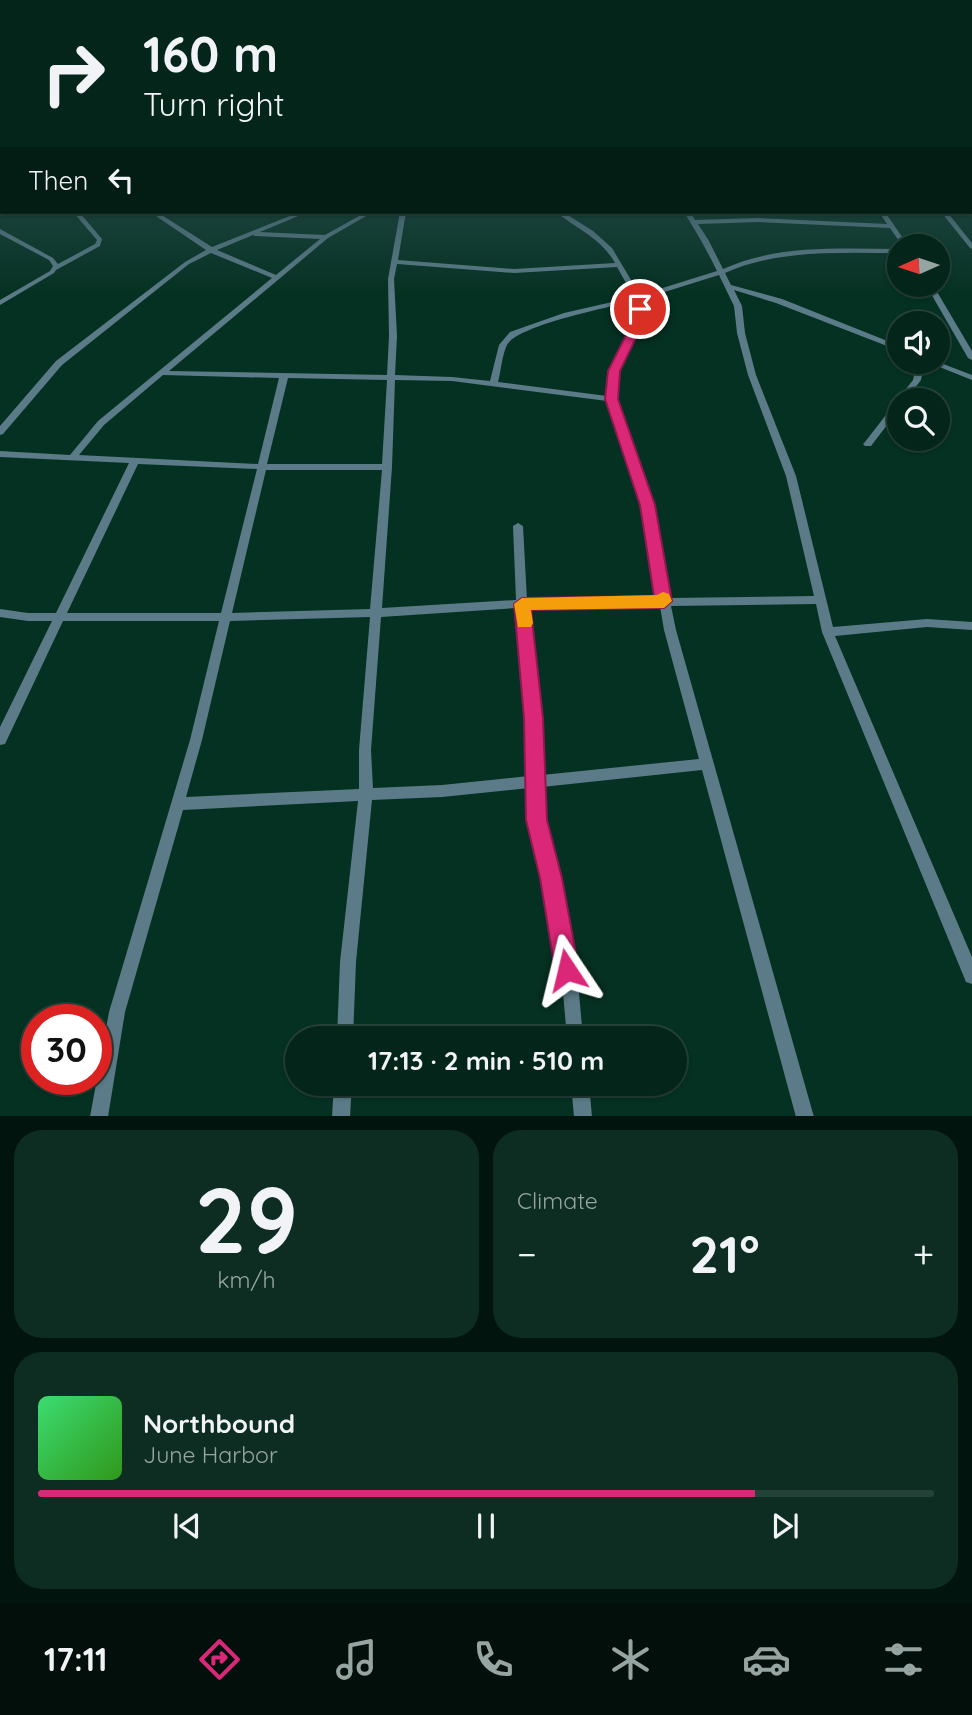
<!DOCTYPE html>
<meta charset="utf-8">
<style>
:root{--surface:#04251a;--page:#0d2d23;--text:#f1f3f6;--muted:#97a5a2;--line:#254239;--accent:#db2777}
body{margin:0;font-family:Quicksand,sans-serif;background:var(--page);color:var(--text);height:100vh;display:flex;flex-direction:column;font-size:26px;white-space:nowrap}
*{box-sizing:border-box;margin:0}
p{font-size:23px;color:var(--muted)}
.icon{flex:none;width:38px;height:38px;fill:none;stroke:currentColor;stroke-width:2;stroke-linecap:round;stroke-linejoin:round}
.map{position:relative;height:1116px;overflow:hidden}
.details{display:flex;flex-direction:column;gap:14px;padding:14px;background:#02140e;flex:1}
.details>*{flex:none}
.banner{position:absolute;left:0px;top:0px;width:973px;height:214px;box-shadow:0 2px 5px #0004,0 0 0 2px var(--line);background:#04251a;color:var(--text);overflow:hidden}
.needle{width:46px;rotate:267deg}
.tools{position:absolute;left:887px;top:234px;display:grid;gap:14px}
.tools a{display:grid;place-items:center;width:63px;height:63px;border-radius:50%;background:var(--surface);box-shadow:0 2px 5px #0004,0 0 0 2px var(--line);font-size:35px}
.speed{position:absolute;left:21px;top:1004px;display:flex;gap:14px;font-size:35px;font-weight:700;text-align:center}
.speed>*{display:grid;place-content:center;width:91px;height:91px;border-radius:50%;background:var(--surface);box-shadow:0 2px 5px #0004,0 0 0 2px var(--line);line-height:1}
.speed .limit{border:10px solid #d22;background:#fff;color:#111}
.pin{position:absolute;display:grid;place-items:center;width:60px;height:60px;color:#fff;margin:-30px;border:4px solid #fff;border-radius:50%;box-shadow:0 2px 7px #0007}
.me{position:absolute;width:77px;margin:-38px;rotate:350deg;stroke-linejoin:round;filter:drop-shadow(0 0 5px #0008)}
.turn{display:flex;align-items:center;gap:24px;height:147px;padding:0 28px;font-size:32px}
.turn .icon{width:91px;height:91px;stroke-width:2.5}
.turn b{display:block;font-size:49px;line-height:60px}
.then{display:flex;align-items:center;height:66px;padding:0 28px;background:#0003;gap:14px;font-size:26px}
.big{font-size:52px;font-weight:700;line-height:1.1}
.details .tile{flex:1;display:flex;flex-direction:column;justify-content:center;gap:10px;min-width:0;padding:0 24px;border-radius:28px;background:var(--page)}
.details .dial{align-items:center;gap:0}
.dial b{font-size:91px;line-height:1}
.song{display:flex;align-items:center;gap:21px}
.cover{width:84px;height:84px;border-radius:10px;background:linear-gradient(135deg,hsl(140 70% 55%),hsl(110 70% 35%))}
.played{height:7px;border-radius:4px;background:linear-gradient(90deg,var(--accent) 80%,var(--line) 80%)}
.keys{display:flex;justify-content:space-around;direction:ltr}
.heat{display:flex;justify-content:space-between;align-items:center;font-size:38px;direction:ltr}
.details .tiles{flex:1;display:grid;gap:14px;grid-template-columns:1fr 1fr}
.tile:last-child{grid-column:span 2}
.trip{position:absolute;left:285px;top:1026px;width:402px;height:70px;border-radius:35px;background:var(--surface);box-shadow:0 2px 5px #0004,0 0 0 2px var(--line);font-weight:700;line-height:70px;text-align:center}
.tabs{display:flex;height:112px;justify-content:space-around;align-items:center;background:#020f0a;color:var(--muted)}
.tabs .icon{width:49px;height:49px}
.tabs .current{color:var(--accent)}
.tabs b{font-size:32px;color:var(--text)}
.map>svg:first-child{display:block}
</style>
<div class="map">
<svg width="972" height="1117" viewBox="0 0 972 1117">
<rect width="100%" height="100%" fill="#053122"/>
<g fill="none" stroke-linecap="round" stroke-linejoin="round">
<g fill="#5c7b88" fill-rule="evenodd">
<polygon points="971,139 972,140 972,144 971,143"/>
<rect x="0" y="145" width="2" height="4"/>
<rect x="971" y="170" width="1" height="4"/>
<rect x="0" y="171" width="2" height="4"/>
<polygon points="2,202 2,206 0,207 0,203"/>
<polygon points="73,212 79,212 102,239 100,246 56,270 54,273 0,305 0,300 50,271 53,266 49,260 0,234 0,229 53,258 58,264 95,244 97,240"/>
<path d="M 150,212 L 157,212 L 212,247 L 300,212 L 308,212 L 260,232 L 325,235 L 366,212 L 373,212 L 328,238 L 169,371 L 387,375 L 389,336 L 388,279 L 400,212 L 406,212 L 398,260 L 514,269 L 615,263 C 600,237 578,230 556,212 L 563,212 L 593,231 L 612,248 L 640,295 L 717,271 C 707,250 695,230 684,212 L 690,212 L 695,220 L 758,218 L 887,224 L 879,212 L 885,212 L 909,247 L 903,247 L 890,228 L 758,222 L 698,224 L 709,241 L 723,269 C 778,244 841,249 900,249 L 900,253 C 841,253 779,249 725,273 L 731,285 L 782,299 L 900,346 L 900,351 L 776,303 L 734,290 L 742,306 L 745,333 L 756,375 L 796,476 L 833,627 L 927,619 L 972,622 L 972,630 L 927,627 L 835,636 L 972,957 L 972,984 L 966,982 L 822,632 L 816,604 L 671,606 L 676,630 L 814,1117 L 796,1117 L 702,770 L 542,787 L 544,820 L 558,878 L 579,993 L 583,1038 L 567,1038 L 563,993 L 544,878 L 530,820 L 529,788 L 442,797 L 372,800 L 356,962 L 353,1038 L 337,1038 L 340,962 L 358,801 L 183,810 L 125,1012 L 108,1117 L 90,1117 L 109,1012 L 190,740 L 219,621 L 63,621 L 5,744 L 0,745 L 0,727 L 52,621 L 28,621 L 0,617 L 0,609 L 28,613 L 56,613 L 129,463 L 0,457 L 0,451 L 70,455 L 98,421 L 272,278 L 211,253 L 189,264 L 62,365 L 3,434 L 0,435 L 0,426 L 56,361 L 185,262 L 206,250 ZM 253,235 L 255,236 L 320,239 L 276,275 L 217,250 ZM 397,264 L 514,273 L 617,267 L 634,297 L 564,313 L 510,332 L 499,345 L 490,381 L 452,377 L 395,375 L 397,336 L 394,279 ZM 719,275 L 734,306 L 737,333 L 748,375 L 786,476 L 814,596 L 670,598 L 653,505 L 615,399 L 618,371 L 642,321 L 642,299 ZM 634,301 L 634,321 L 610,371 L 607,396 L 498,382 C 501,371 502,355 507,345 C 518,325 610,307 634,301 ZM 163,375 L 279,378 L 258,464 L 79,455 L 104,425 ZM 288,378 L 387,380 L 382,464 L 267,464 ZM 395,380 L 452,381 L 607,401 L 643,505 L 659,598 L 527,600 L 523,526 L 518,523 L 513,526 L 516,600 L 382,608 L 392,467 ZM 138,464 L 257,469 L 221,613 L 67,613 ZM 266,470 L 382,470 L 370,609 L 232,613 ZM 660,606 L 664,630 L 699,759 L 542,775 L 539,717 L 528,608 ZM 517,608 L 527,717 L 529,776 L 442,785 L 373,788 L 371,750 L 381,617 ZM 370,617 L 359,750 L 359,789 L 186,797 L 202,740 L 230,621 Z"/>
<polygon points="941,212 947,212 972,243 972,249 970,248"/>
<polygon points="926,285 933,285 972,351 972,360 968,358"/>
<polygon points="917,362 925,362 921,380 905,401 900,401 900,408 871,446 865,446 863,444 865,442 913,380"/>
<polygon points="927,362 938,362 972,375 972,380"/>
<polygon points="334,1083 352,1083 350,1117 332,1117"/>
<polygon points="571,1083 589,1083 592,1117 574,1117"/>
</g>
</g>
<linearGradient id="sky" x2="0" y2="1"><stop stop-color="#031b13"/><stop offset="0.47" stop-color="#2a4e4f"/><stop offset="1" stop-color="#2a4e4f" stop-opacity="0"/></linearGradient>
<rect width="972" height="295" fill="url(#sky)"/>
<polygon fill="#db2777" stroke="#8e194d" stroke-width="2" points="636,306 645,309 644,321 620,371 618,399 655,505 672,601 664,608 531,610 543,718 547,820 562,878 579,970 575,978 567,982 558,978 555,970 540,878 526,820 524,718 514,604 522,598 654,596 640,505 605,399 608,371 633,321"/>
<polygon fill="#f59e0b" points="663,592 669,594 672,601 664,608 531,610 533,623 531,627 518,627 514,604 522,598 657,595"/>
</svg>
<div class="tools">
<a><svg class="needle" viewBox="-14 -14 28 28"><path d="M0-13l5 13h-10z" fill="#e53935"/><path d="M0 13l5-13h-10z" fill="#97a5a2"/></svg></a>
<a><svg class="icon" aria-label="sound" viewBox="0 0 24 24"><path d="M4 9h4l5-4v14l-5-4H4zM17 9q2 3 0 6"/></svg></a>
<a><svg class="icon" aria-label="search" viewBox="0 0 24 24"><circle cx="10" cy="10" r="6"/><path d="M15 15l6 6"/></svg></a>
</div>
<div class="speed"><div class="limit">30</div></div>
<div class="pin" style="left:640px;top:309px;background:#d93025"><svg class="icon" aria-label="arrive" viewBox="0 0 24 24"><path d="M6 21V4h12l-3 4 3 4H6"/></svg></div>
<svg class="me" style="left:567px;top:970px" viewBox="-20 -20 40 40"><path d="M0-17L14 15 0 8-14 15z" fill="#db2777" stroke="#fff" stroke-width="4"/></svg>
<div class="trip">17:13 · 2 min · 510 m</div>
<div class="banner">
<div class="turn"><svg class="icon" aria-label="right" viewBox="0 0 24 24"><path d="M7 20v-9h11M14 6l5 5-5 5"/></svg><div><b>160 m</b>Turn right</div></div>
<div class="then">Then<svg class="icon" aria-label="left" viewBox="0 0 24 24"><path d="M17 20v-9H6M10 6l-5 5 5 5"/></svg></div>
</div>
</div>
<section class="details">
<div class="tiles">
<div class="tile dial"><b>29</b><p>km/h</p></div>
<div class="tile"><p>Climate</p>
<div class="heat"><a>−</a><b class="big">21°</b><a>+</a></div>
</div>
<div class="tile">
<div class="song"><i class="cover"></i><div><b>Northbound</b><p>June Harbor</p></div></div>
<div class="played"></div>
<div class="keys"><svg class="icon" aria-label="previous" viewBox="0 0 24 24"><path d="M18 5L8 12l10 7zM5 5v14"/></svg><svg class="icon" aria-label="pause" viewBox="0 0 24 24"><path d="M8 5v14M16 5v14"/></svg><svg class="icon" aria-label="next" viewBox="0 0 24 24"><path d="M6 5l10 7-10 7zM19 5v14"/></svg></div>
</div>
</div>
</section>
<nav class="tabs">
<b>17:11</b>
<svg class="icon current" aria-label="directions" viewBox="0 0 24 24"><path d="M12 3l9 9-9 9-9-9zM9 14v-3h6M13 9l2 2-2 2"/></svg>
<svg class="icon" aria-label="music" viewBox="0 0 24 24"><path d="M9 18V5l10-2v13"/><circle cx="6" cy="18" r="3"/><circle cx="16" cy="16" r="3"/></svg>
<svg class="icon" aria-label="phone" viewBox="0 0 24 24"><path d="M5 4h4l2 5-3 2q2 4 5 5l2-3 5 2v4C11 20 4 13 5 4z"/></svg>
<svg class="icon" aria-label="climate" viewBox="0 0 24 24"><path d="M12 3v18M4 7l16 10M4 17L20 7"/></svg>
<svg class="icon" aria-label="car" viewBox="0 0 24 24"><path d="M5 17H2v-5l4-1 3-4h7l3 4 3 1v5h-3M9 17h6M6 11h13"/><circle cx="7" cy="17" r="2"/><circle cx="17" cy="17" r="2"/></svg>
<svg class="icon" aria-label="filters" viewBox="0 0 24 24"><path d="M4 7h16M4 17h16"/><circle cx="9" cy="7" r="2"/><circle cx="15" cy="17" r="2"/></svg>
</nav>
